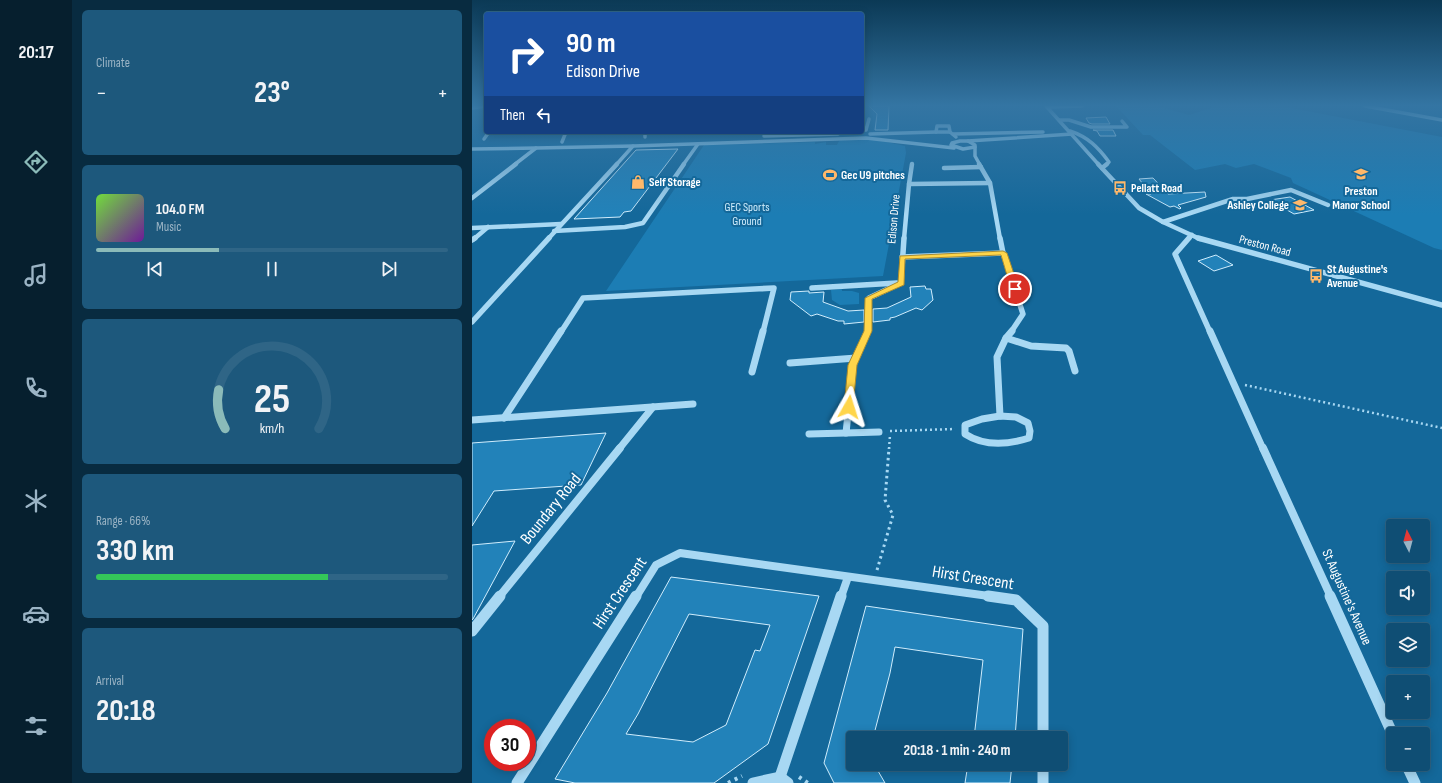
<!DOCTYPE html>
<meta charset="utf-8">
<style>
:root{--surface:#0f4e74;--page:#1d587c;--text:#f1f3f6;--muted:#9bb4c5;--line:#2f6586;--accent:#8bbbb9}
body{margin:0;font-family:"Sofia Sans Condensed",sans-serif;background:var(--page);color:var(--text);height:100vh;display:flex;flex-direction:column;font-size:15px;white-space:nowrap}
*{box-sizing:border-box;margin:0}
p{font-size:13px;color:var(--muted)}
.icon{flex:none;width:22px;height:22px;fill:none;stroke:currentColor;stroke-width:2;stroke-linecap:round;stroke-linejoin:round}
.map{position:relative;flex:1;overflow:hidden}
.panel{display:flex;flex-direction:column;gap:10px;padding:10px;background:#082b40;width:400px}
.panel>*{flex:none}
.hud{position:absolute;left:12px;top:12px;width:380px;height:122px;border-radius:4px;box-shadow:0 2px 10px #0003,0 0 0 1px var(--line);background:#1a4fa0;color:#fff;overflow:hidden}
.needle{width:26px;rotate:354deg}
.buttons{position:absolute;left:914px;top:519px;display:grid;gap:8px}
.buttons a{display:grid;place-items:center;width:44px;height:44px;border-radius:4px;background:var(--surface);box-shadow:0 2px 10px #0003,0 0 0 1px var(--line);font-size:20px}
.speed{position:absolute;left:12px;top:719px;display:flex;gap:8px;font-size:20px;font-weight:700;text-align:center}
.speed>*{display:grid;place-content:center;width:52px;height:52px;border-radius:50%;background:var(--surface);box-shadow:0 2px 10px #0003,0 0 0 1px var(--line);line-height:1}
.speed .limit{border:6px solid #d22;background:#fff;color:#111}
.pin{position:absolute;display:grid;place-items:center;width:34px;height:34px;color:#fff;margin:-17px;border:2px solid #fff;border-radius:50%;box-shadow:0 1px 4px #0007}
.me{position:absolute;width:44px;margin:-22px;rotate:6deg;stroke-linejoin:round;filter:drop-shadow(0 0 3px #0008)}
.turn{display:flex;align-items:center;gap:14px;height:84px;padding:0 16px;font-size:18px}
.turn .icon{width:52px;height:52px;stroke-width:2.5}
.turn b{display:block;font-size:28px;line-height:34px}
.then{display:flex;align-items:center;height:38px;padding:0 16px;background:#0003;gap:8px;font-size:15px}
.big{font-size:30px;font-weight:700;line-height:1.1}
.panel .tile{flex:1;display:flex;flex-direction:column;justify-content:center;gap:6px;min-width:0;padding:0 14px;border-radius:6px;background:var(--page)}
.panel .dial{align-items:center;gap:0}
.dial svg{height:104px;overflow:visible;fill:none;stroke:var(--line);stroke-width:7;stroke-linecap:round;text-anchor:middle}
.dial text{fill:var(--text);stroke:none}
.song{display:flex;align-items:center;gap:12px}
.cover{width:48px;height:48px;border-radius:6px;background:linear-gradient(135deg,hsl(100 70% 55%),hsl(280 70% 35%))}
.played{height:4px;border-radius:2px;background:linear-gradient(90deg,var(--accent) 35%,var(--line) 35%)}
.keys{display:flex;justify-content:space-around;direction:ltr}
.heat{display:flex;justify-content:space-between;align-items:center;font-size:22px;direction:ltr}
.charge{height:6px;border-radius:3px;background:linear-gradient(90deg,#34c759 66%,var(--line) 0)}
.trip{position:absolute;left:374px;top:731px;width:222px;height:40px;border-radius:4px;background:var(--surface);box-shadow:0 2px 10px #0003,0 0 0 1px var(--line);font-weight:700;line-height:40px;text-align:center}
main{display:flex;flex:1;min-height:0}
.tabs{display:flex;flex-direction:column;width:72px;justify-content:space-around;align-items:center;background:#061f2e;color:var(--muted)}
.tabs .icon{width:28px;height:28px}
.tabs .on{color:var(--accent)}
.tabs b{font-size:18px;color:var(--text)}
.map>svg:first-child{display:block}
</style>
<main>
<nav class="tabs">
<b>20:17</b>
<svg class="icon on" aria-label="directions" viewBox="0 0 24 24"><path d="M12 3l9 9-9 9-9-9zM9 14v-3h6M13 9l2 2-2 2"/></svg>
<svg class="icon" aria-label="music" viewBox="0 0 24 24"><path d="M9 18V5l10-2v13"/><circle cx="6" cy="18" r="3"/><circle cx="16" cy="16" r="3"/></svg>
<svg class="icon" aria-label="phone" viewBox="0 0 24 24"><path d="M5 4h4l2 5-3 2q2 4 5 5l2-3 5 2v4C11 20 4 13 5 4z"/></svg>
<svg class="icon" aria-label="climate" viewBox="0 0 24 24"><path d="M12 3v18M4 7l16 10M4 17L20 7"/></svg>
<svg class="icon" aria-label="car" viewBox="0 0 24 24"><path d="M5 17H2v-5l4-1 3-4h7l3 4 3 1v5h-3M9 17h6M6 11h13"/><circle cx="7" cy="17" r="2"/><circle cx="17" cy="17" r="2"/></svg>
<svg class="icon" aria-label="filters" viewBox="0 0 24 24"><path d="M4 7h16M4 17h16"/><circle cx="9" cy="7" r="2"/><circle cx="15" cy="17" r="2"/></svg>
</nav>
<section class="panel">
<div class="tile"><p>Climate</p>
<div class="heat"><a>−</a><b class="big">23°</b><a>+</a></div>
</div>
<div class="tile">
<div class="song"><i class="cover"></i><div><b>104.0 FM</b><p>Music</p></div></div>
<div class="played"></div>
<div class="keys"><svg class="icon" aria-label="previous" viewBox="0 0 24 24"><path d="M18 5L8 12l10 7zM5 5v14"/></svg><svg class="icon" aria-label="pause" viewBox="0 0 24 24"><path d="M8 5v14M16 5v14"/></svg><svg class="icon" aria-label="next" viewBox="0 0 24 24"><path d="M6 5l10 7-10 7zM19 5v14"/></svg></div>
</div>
<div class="tile dial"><svg viewBox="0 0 100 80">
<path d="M14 69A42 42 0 1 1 86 69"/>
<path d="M14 69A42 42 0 0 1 9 39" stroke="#8bbbb9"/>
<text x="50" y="56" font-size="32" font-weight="700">25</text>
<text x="50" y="72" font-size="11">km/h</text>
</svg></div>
<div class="tile"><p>Range · 66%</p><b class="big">330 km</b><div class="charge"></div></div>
<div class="tile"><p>Arrival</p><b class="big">20:18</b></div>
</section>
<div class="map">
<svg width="970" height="783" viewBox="0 0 970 783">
<rect width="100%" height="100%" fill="#14689a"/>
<g fill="#1c7db4">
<polygon points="644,106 685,106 717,115 745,106 809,106 970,137 970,250 962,248 821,183 819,178 782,164 764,168 753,164 723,170 678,135 671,135"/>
<polygon points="369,140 405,140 433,146 434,153 411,276 134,291 232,145 343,142 343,144 354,142 354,145 365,145 367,141"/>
<polygon points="370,289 370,291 380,291 387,293 387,304 368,305 360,300 359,290"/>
</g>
<g fill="#2282b9" stroke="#d0edfd" fill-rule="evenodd">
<polygon points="397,106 417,106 416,130 403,130 405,114"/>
<polygon points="634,117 638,124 620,124 617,123 614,118"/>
<polygon points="621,130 641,130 644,136 628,136 625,131"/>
<polygon points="206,149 159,211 152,212 148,217 102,219 164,150"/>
<polygon points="681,178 696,194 733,192 734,197 706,205 709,208 708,209 702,206 698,207 674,194 679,194 667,179"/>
<polygon points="818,197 842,210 822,214 798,200"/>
<polygon points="744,255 761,265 742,271 726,261"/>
<polygon points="453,286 454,289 459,289 461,300 450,310 444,308 423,317 418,318 418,320 401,322 401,309 415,308 439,297 438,287"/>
<polygon points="337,291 337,293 352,292 351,302 376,311 392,310 392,322 372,324 372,321 366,321 345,314 339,316 318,300 319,292"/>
<polygon points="134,433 109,485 22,491 0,526 0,443"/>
<polygon points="43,541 1,619 0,620 0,545"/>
<path d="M 199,577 L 347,596 L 296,744 L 242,783 L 103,783 L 83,779 L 135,693 ZM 217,614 L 298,625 L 288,651 L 283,650 L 254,725 L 221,742 L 154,734 L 166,714 Z"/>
<polygon points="394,606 551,629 543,738 502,738 511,660 423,647 418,673 401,738 381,738 381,764 402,764 413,783 362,783 352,763"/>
<polygon points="496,764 540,764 538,783 493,783"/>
</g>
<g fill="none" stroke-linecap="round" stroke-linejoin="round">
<g stroke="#a8d8f3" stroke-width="2.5" stroke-dasharray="2 3" stroke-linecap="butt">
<polyline points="773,385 970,428"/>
<polyline points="418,431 483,429"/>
<polyline points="417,449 418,435"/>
</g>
<polyline stroke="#a8d8f3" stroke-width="3" stroke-dasharray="2.5 3.5" stroke-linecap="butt" points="405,570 421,515 413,500 417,448"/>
<g stroke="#a8d8f3" stroke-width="4" stroke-dasharray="3 4.5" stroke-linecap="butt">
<polyline points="327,777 336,783"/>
<polyline points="256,783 270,776"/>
</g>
<g stroke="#a8d8f3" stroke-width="3.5">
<polyline points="574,106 627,165"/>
<polyline points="893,106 970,120"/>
<polyline points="575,107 610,106"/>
<polyline points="0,108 14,106"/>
<polyline points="587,120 597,120 619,127 655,127 650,121"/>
<polygon points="465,126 477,126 478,132 464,132"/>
<polyline points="390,130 394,130 397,119"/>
<path d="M 598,131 C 616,137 626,147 637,162 L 634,165"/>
<polyline points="173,132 173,137"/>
<polyline points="478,132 484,137"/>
<polyline points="398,134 464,132"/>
<polyline points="481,134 571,132"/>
<polyline points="292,136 366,134"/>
<polyline points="12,139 17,132"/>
<polygon points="488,141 496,141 503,145 503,147 491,149 479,145 480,143"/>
<polyline points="496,141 600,134"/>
<polyline points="90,142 94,132"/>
<polyline points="503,147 503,156 508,165"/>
<polyline points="0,149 64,148"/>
<polyline points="42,165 64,148 161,146"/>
<polyline points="144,165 161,146 394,138 482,148"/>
<polyline points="211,165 226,144"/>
</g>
<g stroke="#a8d8f3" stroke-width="4.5">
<polyline points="507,164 518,183 528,239"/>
<polyline points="626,164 667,208 691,222 728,239"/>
<polyline points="472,168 509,167"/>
<polyline points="630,168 635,164"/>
<polyline points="437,184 440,164"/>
<polyline points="0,198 44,164"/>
<polyline points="691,222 761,199 775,199 819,190 856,205"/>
<polyline points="0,228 89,224"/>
<polyline points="82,231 153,227 171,223 212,164"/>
<polyline points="2,239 16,227"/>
<polyline points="76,239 145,164"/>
<polyline points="432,239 437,184 518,183"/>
<polyline points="716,239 720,235"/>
</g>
<g stroke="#a8d8f3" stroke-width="5.5">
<polyline points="528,238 531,253 551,314 539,332"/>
<polyline points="717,238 703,254 738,332"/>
<polyline points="726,238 970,305"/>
<polyline points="0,240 3,238"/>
<polyline points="430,257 531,253"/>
<polyline points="340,288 425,283"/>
<polyline points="0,322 77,238"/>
<polyline points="89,332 111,298 302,288 291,332"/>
<polyline points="396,332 397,298 429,283 432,238"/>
</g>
<g stroke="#a8d8f3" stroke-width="7">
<polyline points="396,331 381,365 374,433 407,432"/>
<polyline points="738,331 791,449"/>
<polyline points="534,338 559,346 594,348 597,351 603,371"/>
<polyline points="318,363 384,358"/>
<polyline points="280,372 291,331"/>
<polyline points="528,416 525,357 534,338 540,331"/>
<path d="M 528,416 L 544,417 L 556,423 L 558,431 L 557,438 C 535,445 513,447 493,434 L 493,425 L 510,419 Z"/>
<polyline points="32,418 89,331"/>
<polyline points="0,420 221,404"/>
<polyline points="337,434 374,433"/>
<polyline points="147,449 181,407"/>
</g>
<g stroke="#a8d8f3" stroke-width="8">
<polyline points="791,448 859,597"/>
<polyline points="27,597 148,448"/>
<polyline points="164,597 184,565 208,553 524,597"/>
<polyline points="369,597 376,577"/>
</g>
<g stroke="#a8d8f3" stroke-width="11">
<polyline points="516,596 544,600 571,626 571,738"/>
<polyline points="858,596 921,735"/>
<polyline points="0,631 28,596"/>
<polyline points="571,764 571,783"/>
<polyline points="934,764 943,783"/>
<polyline points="308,777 369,596"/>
<polyline points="45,783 164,596"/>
<polyline points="281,783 308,777 316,783"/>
</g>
</g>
<linearGradient id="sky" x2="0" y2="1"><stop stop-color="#0b3955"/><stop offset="0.49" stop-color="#3475a3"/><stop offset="1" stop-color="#3475a3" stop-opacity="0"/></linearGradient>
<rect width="970" height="215" fill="url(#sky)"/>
<polygon fill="#ffd54a" stroke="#a68a30" points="531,251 535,253 547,289 546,291 540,291 539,289 529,255 433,259 432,285 400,299 400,331 385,365 381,407 377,410 373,409 372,407 376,365 392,331 393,298 426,282 428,256"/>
<defs>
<symbol id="school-bare" viewBox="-9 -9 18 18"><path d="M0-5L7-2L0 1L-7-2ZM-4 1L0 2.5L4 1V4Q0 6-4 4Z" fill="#ffb86a" stroke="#14689a" stroke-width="2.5" paint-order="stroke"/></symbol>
<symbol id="stadium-bare" viewBox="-9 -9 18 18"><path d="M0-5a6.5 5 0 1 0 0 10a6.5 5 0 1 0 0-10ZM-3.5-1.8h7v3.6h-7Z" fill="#ffb86a" stroke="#14689a" stroke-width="2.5" paint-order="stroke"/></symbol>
<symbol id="shop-bare" viewBox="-9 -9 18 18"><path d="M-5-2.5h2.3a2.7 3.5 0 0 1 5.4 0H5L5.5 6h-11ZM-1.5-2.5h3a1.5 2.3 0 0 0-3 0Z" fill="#ffb86a" stroke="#14689a" stroke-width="2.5" paint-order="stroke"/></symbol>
<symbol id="bus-bare" viewBox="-9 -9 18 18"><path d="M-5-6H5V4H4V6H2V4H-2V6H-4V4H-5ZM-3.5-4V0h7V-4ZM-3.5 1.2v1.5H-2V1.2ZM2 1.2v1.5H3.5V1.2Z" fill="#ffb86a" stroke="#14689a" stroke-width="2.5" paint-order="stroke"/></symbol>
</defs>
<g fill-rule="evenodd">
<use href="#school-bare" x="879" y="164" width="20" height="20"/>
<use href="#stadium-bare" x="348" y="165" width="20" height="20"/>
<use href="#shop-bare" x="156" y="172" width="20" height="20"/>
<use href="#bus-bare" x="638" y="178" width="20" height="20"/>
<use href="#school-bare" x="818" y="195" width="20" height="20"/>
<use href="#bus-bare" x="834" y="266" width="20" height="20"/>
</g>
<g text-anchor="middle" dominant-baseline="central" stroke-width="4" stroke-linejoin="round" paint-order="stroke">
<g font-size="12" font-weight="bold" fill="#fff" stroke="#14689a" text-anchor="start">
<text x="369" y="175">Gec U9 pitches</text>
<text x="177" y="182">Self Storage</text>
<text x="659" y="188">Pellatt Road</text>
<text x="889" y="191" text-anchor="middle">Preston<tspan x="889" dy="14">Manor School</tspan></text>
<text x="817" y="205" text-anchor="end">Ashley College</text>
<text x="855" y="269">St Augustine's<tspan x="855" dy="14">Avenue</tspan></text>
</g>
<g font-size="12" fill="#d0edfd" stroke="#14689a">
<text x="275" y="207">GEC Sports<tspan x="275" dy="14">Ground</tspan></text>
</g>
<g font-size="12" fill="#fff" stroke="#14689a">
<text transform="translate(422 219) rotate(-85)">Edison Drive</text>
<text transform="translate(793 246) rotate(15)">Preston Road</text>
</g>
<g font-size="14" fill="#fff" stroke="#14689a">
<text transform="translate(875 597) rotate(66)">St Augustine's Avenue</text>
</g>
<g font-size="17" fill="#fff" stroke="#14689a">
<text transform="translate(79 509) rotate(-51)">Boundary Road</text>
<text transform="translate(501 578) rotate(9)">Hirst Crescent</text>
<text transform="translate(148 593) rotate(-56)">Hirst Crescent</text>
</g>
</g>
</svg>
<div class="buttons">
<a><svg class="needle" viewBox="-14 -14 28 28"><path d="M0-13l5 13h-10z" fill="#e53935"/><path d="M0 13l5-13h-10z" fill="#9bb4c5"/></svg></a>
<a><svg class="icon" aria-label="sound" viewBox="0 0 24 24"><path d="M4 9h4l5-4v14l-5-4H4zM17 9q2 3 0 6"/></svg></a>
<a><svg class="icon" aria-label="layers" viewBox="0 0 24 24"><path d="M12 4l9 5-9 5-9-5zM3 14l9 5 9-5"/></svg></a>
<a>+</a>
<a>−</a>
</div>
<div class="speed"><div class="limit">30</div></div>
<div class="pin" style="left:543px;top:289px;background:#d93025"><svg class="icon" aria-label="arrive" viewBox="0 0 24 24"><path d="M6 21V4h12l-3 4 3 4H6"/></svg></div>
<svg class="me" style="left:377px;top:407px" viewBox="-20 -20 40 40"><path d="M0-17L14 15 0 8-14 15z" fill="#ffd54a" stroke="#fff" stroke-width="4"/></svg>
<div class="trip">20:18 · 1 min · 240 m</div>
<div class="hud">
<div class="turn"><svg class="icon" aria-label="right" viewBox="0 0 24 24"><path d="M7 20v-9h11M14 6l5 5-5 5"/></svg><div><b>90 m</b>Edison Drive</div></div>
<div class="then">Then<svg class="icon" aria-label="left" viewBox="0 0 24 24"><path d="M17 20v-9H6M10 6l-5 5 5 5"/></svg></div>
</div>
</div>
</main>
